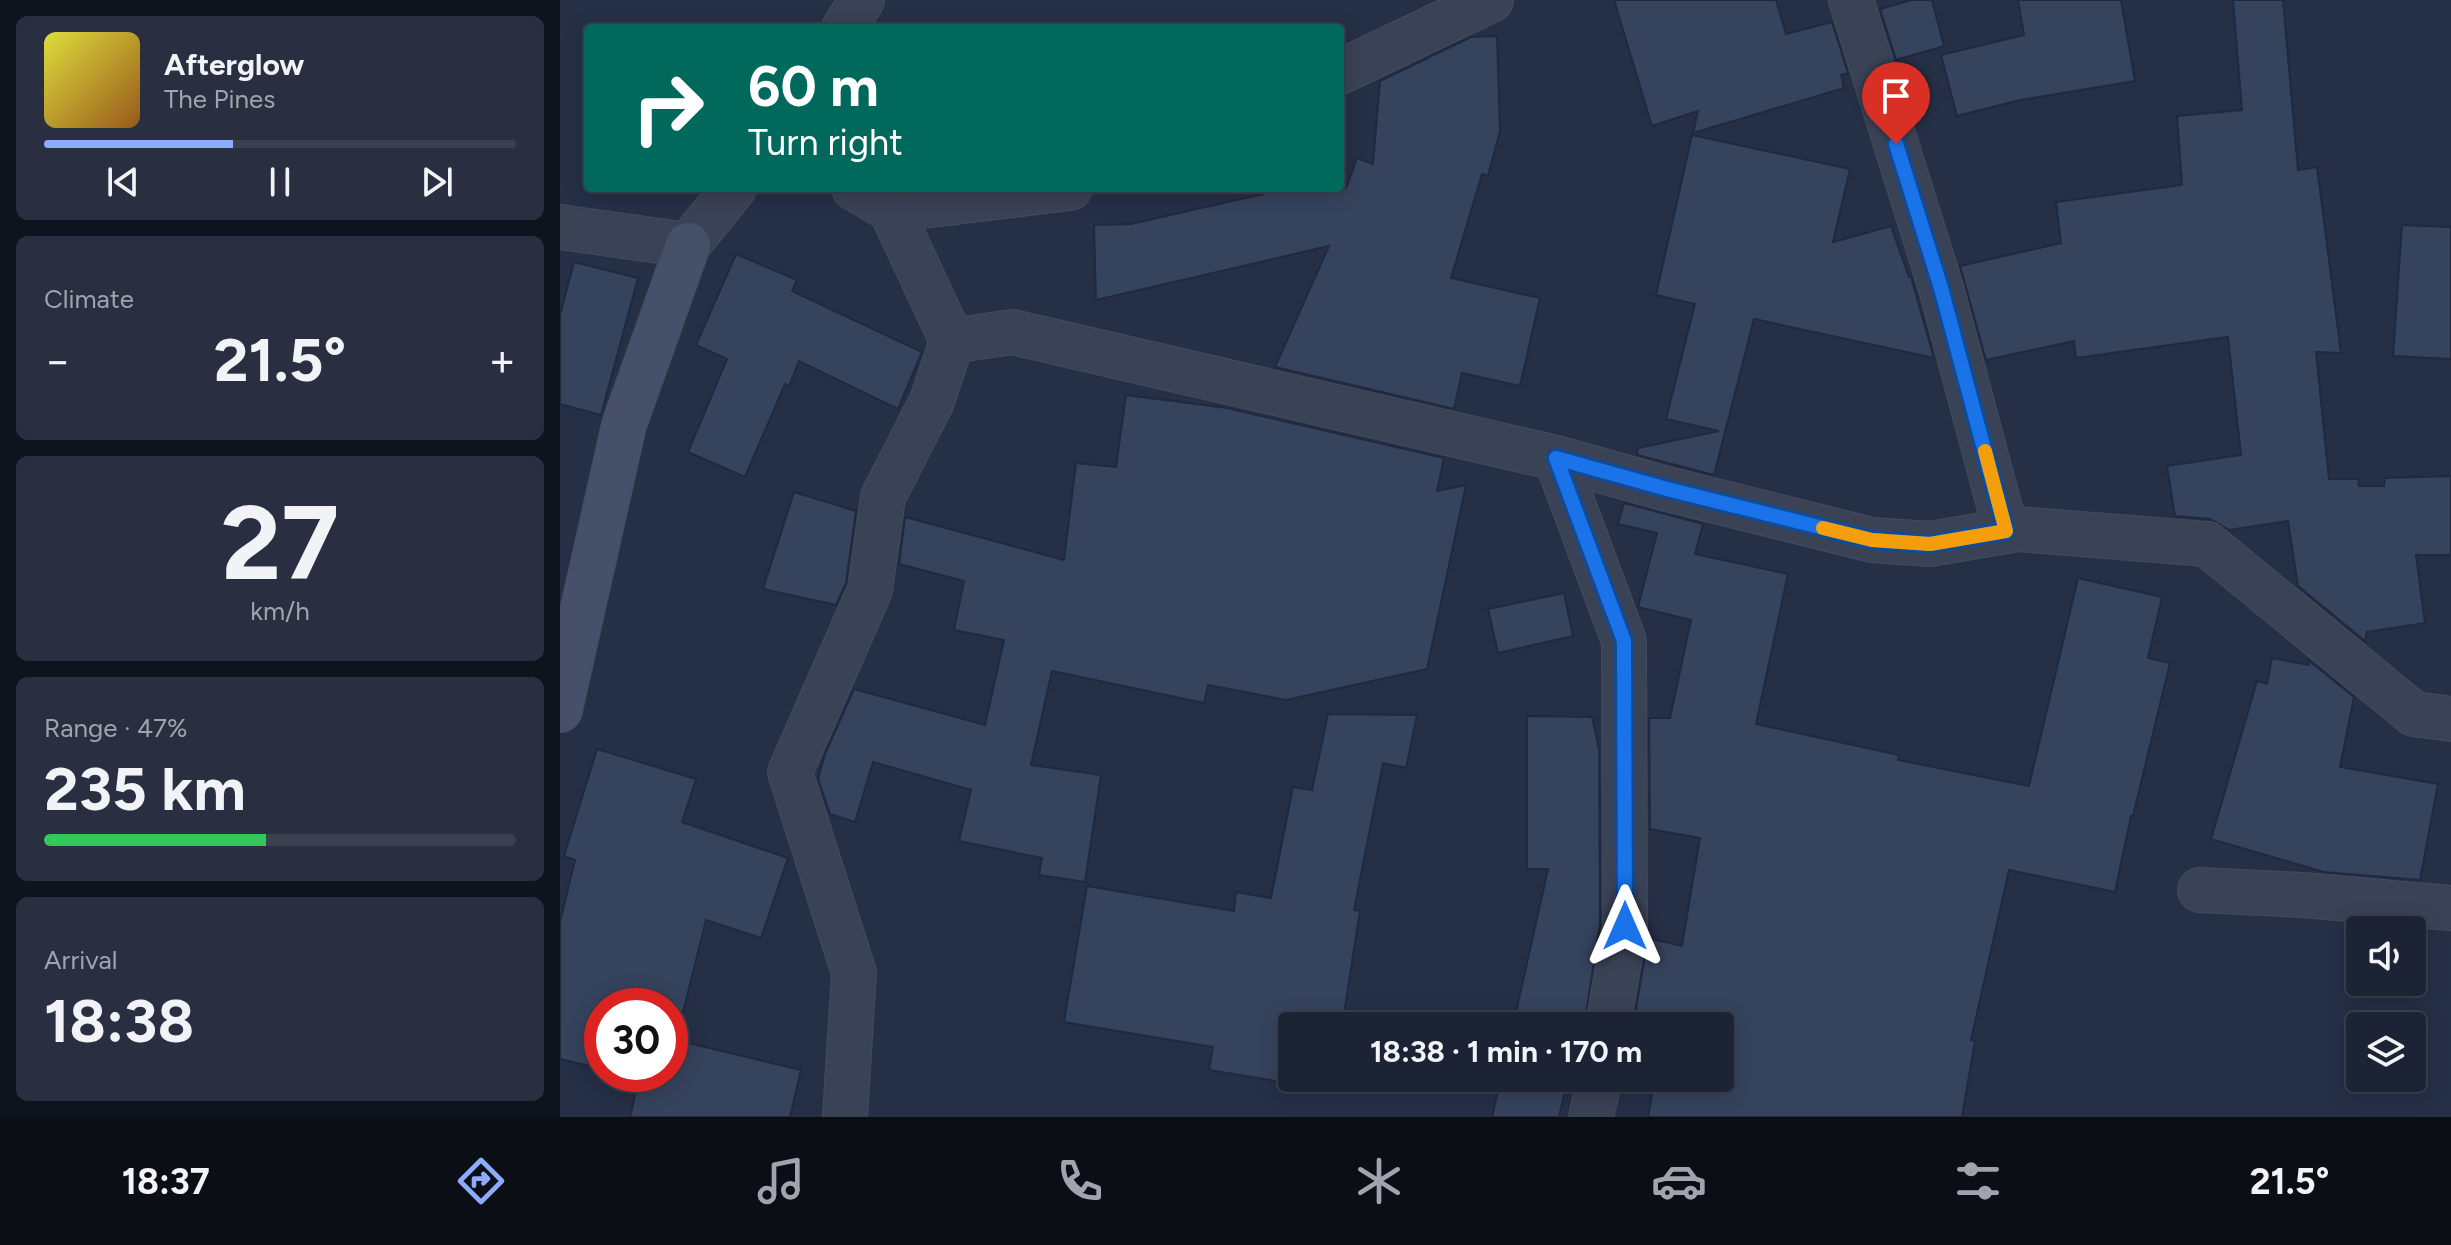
<!DOCTYPE html>
<meta charset="utf-8">
<style>
:root{--surface:#1c2334;--page:#292f40;--text:#f1f3f6;--muted:#a0a4ac;--line:#3a404f;--accent:#8cacff}
body{margin:0;font-family:Figtree,sans-serif;background:var(--page);color:var(--text);height:100vh;display:flex;flex-direction:column;font-size:30px;white-space:nowrap}
*{box-sizing:border-box;margin:0}
p{font-size:26px;color:var(--muted)}
.icon{flex:none;width:44px;height:44px;fill:none;stroke:currentColor;stroke-width:2;stroke-linecap:round;stroke-linejoin:round}
.map{position:relative;flex:1;overflow:hidden}
.details{display:flex;flex-direction:column;gap:16px;padding:16px;background:#0f131d;width:560px}
.details>*{flex:none}
.hud{position:absolute;left:24px;top:24px;width:760px;height:168px;border-radius:8px;box-shadow:0 4px 20px #0003,0 0 0 2px var(--line);background:#00695c;color:#fff;overflow:hidden}
.fabs{position:absolute;left:1786px;top:916px;display:grid;gap:16px}
.fabs a{display:grid;place-items:center;width:80px;height:80px;border-radius:8px;background:var(--surface);box-shadow:0 4px 20px #0003,0 0 0 2px var(--line);font-size:40px}
.speed{position:absolute;left:24px;top:988px;display:flex;gap:16px;font-size:40px;font-weight:700;text-align:center}
.speed>*{display:grid;place-content:center;width:104px;height:104px;border-radius:50%;background:var(--surface);box-shadow:0 4px 20px #0003,0 0 0 2px var(--line);line-height:1}
.speed .limit{border:12px solid #d22;background:#fff;color:#111}
.pin{position:absolute;display:grid;place-items:center;width:68px;height:68px;color:#fff;margin:-82px -34px;border-radius:50% 50% 50% 0;rotate:-45deg;box-shadow:0 0 8px #0007}
.pin .icon{rotate:45deg}
.me{position:absolute;width:88px;margin:-44px;rotate:0deg;stroke-linejoin:round;filter:drop-shadow(0 0 6px #0008)}
.turn{display:flex;align-items:center;gap:28px;height:168px;padding:0 32px;font-size:36px}
.turn .icon{width:104px;height:104px;stroke-width:2.5}
.turn b{display:block;font-size:56px;line-height:68px}
.big{font-size:60px;font-weight:700;line-height:1.1}
.details .tile{flex:1;display:flex;flex-direction:column;justify-content:center;gap:12px;min-width:0;padding:0 28px;border-radius:12px;background:var(--page)}
.details .dial{align-items:center;gap:0}
.dial b{font-size:104px;line-height:1}
.song{display:flex;align-items:center;gap:24px}
.cover{width:96px;height:96px;border-radius:12px;background:linear-gradient(135deg,hsl(60 70% 55%),hsl(30 70% 35%))}
.played{height:8px;border-radius:4px;background:linear-gradient(90deg,var(--accent) 40%,var(--line) 40%)}
.keys{display:flex;justify-content:space-around;direction:ltr}
.heat{display:flex;justify-content:space-between;align-items:center;font-size:44px;direction:ltr}
.charge{height:12px;border-radius:6px;background:linear-gradient(90deg,#34c759 47%,var(--line) 0)}
.trip{position:absolute;left:718px;top:1012px;width:456px;height:80px;border-radius:8px;background:var(--surface);box-shadow:0 4px 20px #0003,0 0 0 2px var(--line);font-weight:700;line-height:80px;text-align:center}
.menu{display:flex;height:128px;justify-content:space-around;align-items:center;background:#0b0e15;color:var(--muted)}
.menu .icon{width:56px;height:56px}
.menu .current{color:var(--accent)}
.menu b{font-size:36px;color:var(--text)}
main{display:flex;flex:1;min-height:0}
.map>svg:first-child{display:block}
</style>
<main>
<section class="details">
<div class="tile">
<div class="song"><i class="cover"></i><div><b>Afterglow</b><p>The Pines</p></div></div>
<div class="played"></div>
<div class="keys"><svg class="icon" aria-label="previous" viewBox="0 0 24 24"><path d="M18 5L8 12l10 7zM5 5v14"/></svg><svg class="icon" aria-label="pause" viewBox="0 0 24 24"><path d="M8 5v14M16 5v14"/></svg><svg class="icon" aria-label="next" viewBox="0 0 24 24"><path d="M6 5l10 7-10 7zM19 5v14"/></svg></div>
</div>
<div class="tile"><p>Climate</p>
<div class="heat"><a>−</a><b class="big">21.5°</b><a>+</a></div>
</div>
<div class="tile dial"><b>27</b><p>km/h</p></div>
<div class="tile"><p>Range · 47%</p><b class="big">235 km</b><div class="charge"></div></div>
<div class="tile"><p>Arrival</p><b class="big">18:38</b></div>
</section>
<div class="map">
<svg width="1891" height="1117" viewBox="0 0 1891 1117">
<rect width="100%" height="100%" fill="#252f46"/>
<g fill="#36435d" stroke="#20293d" stroke-width="2">
<polygon points="1054,0 1216,0 1226,34 1272,22 1288,73 1281,75 1284,88 1133,133 1138,111 1092,126"/>
<polygon points="1352,0 1372,0 1384,46 1336,60 1320,9"/>
<polygon points="1458,0 1561,0 1575,81 1460,100 1397,116 1381,55 1464,35"/>
<polygon points="1673,0 1723,0 1738,170 1757,167 1781,353 1756,352 1769,479 1798,479 1799,486 1824,486 1825,478 1891,476 1891,555 1856,555 1865,623 1807,632 1805,641 1738,586 1728,521 1669,530 1650,519 1615,516 1607,466 1681,455 1668,337 1516,358 1514,341 1426,360 1400,266 1501,243 1496,202 1622,185 1617,116 1682,110"/>
<polygon points="937,36 940,131 928,176 922,174 891,278 980,298 960,386 902,373 894,409 715,367 769,246 536,300 534,225 571,224 729,188 786,188 797,158 813,164 820,81 911,37"/>
<polygon points="1132,135 1290,169 1273,242 1331,226 1349,277 1351,277 1374,358 1194,319 1154,475 1077,455 1078,448 1159,431 1106,419 1135,304 1096,295"/>
<polygon points="1842,225 1891,227 1891,359 1833,356"/>
<polygon points="176,254 237,280 232,291 362,352 338,409 239,361 229,386 225,384 185,477 128,452 167,359 136,345"/>
<polygon points="14,262 78,278 41,415 0,404 0,315"/>
<polygon points="566,395 667,408 884,458 877,491 906,485 867,669 726,700 648,685 644,703 492,671 471,765 541,775 525,882 479,875 482,858 399,841 411,790 313,762 295,822 270,814 258,779 265,754 294,689 425,725 444,640 394,630 404,581 339,564 345,517 504,560 516,463 556,467"/>
<polygon points="234,492 296,511 286,583 276,605 203,589"/>
<polygon points="1064,503 1143,524 1135,554 1228,574 1196,724 1339,755 1338,760 1469,786 1518,578 1602,597 1588,658 1610,663 1573,816 1571,816 1555,892 1449,870 1411,1040 1415,1041 1402,1117 1088,1117 1095,1078 1160,1078 1160,1026 1073,1026 1088,938 1122,946 1140,838 1090,829 1089,718 1110,718 1131,620 1078,607 1097,533 1058,524"/>
<polygon points="1004,593 1013,636 938,653 928,609"/>
<polygon points="1712,658 1749,665 1748,660 1794,697 1780,767 1878,784 1860,880 1764,872 1651,839 1697,681 1707,684"/>
<polygon points="768,714 857,715 846,768 823,763 794,910 800,911 782,1026 732,1026 732,1078 774,1078 772,1090 649,1070 653,1047 504,1022 527,886 674,911 676,892 711,898 733,787 752,790"/>
<polygon points="967,716 1032,717 1039,749 1040,924 1024,1026 953,1026 988,869 967,869"/>
<polygon points="37,749 136,779 122,822 228,858 201,938 146,920 116,1040 241,1070 230,1117 70,1117 79,1078 63,1074 110,1074 110,1006 42,1006 42,1069 0,1059 0,922 15,860 4,856"/>
<polygon points="941,1078 1008,1078 999,1117 932,1117"/>
</g>
<g fill="none" stroke-linecap="round" stroke-linejoin="round">
<defs>
<g id="minor">
<polyline points="1291,0 1381,288 1446,531"/>
<polyline points="780,72 931,0"/>
<polyline points="294,188 331,210 510,188"/>
<polyline points="331,210 392,341 452,332 996,458 1107,489 1312,540 1370,544 1458,529 1647,544 1854,714 1891,719"/>
<polyline points="996,458 1064,641 1065,926 1048,1026"/>
<polyline points="1640,890 1743,895 1891,908"/>
<polyline points="285,1117 294,973 230,772 310,590 323,497 372,401 392,341"/>
<polyline points="1031,1117 1040,1078"/>
</g>
<g id="tertiary">
<polyline points="284,28 302,0"/>
<polyline points="0,227 128,245 174,188"/>
</g>
<polyline id="secondary" points="0,710 64,425 128,245"/>
</defs>
<use href="#minor" stroke="#434b5f" stroke-width="46"/>
<use href="#tertiary" stroke="#434b5f" stroke-width="46"/>
<use href="#secondary" stroke="#434b5f" stroke-width="46"/>
<use href="#minor" stroke="#3a4255" stroke-width="44"/>
<use href="#tertiary" stroke="#3a4255" stroke-width="44"/>
<use href="#secondary" stroke="#475069" stroke-width="44"/>
</g>
<g fill="none" stroke-linecap="round" stroke-linejoin="round">
<defs>
<polyline id="route" points="1065,926 1064,641 996,458 1107,489 1312,540 1370,544 1446,531 1381,288 1336,144"/>
</defs>
<use href="#route" stroke="#114b97" stroke-width="20"/>
<use href="#route" stroke="#1a73e8" stroke-width="14"/>
<polyline stroke="#f59e0b" stroke-width="14" points="1263,528 1312,540 1370,544 1446,531 1425,451"/>
</g>
</svg>
<div class="fabs">
<a><svg class="icon" aria-label="sound" viewBox="0 0 24 24"><path d="M4 9h4l5-4v14l-5-4H4zM17 9q2 3 0 6"/></svg></a>
<a><svg class="icon" aria-label="layers" viewBox="0 0 24 24"><path d="M12 4l9 5-9 5-9-5zM3 14l9 5 9-5"/></svg></a>
</div>
<div class="speed"><div class="limit">30</div></div>
<div class="pin" style="left:1336px;top:144px;background:#d93025"><svg class="icon" aria-label="arrive" viewBox="0 0 24 24"><path d="M6 21V4h12l-3 4 3 4H6"/></svg></div>
<svg class="me" style="left:1065px;top:926px" viewBox="-20 -20 40 40"><path d="M0-17L14 15 0 8-14 15z" fill="#1a73e8" stroke="#fff" stroke-width="4"/></svg>
<div class="trip">18:38 · 1 min · 170 m</div>
<div class="hud">
<div class="turn"><svg class="icon" aria-label="right" viewBox="0 0 24 24"><path d="M7 20v-9h11M14 6l5 5-5 5"/></svg><div><b>60 m</b>Turn right</div></div>
</div>
</div>
</main>
<nav class="menu">
<b>18:37</b>
<svg class="icon current" aria-label="directions" viewBox="0 0 24 24"><path d="M12 3l9 9-9 9-9-9zM9 14v-3h6M13 9l2 2-2 2"/></svg>
<svg class="icon" aria-label="music" viewBox="0 0 24 24"><path d="M9 18V5l10-2v13"/><circle cx="6" cy="18" r="3"/><circle cx="16" cy="16" r="3"/></svg>
<svg class="icon" aria-label="phone" viewBox="0 0 24 24"><path d="M5 4h4l2 5-3 2q2 4 5 5l2-3 5 2v4C11 20 4 13 5 4z"/></svg>
<svg class="icon" aria-label="climate" viewBox="0 0 24 24"><path d="M12 3v18M4 7l16 10M4 17L20 7"/></svg>
<svg class="icon" aria-label="car" viewBox="0 0 24 24"><path d="M5 17H2v-5l4-1 3-4h7l3 4 3 1v5h-3M9 17h6M6 11h13"/><circle cx="7" cy="17" r="2"/><circle cx="17" cy="17" r="2"/></svg>
<svg class="icon" aria-label="filters" viewBox="0 0 24 24"><path d="M4 7h16M4 17h16"/><circle cx="9" cy="7" r="2"/><circle cx="15" cy="17" r="2"/></svg>
<b>21.5°</b>
</nav>
